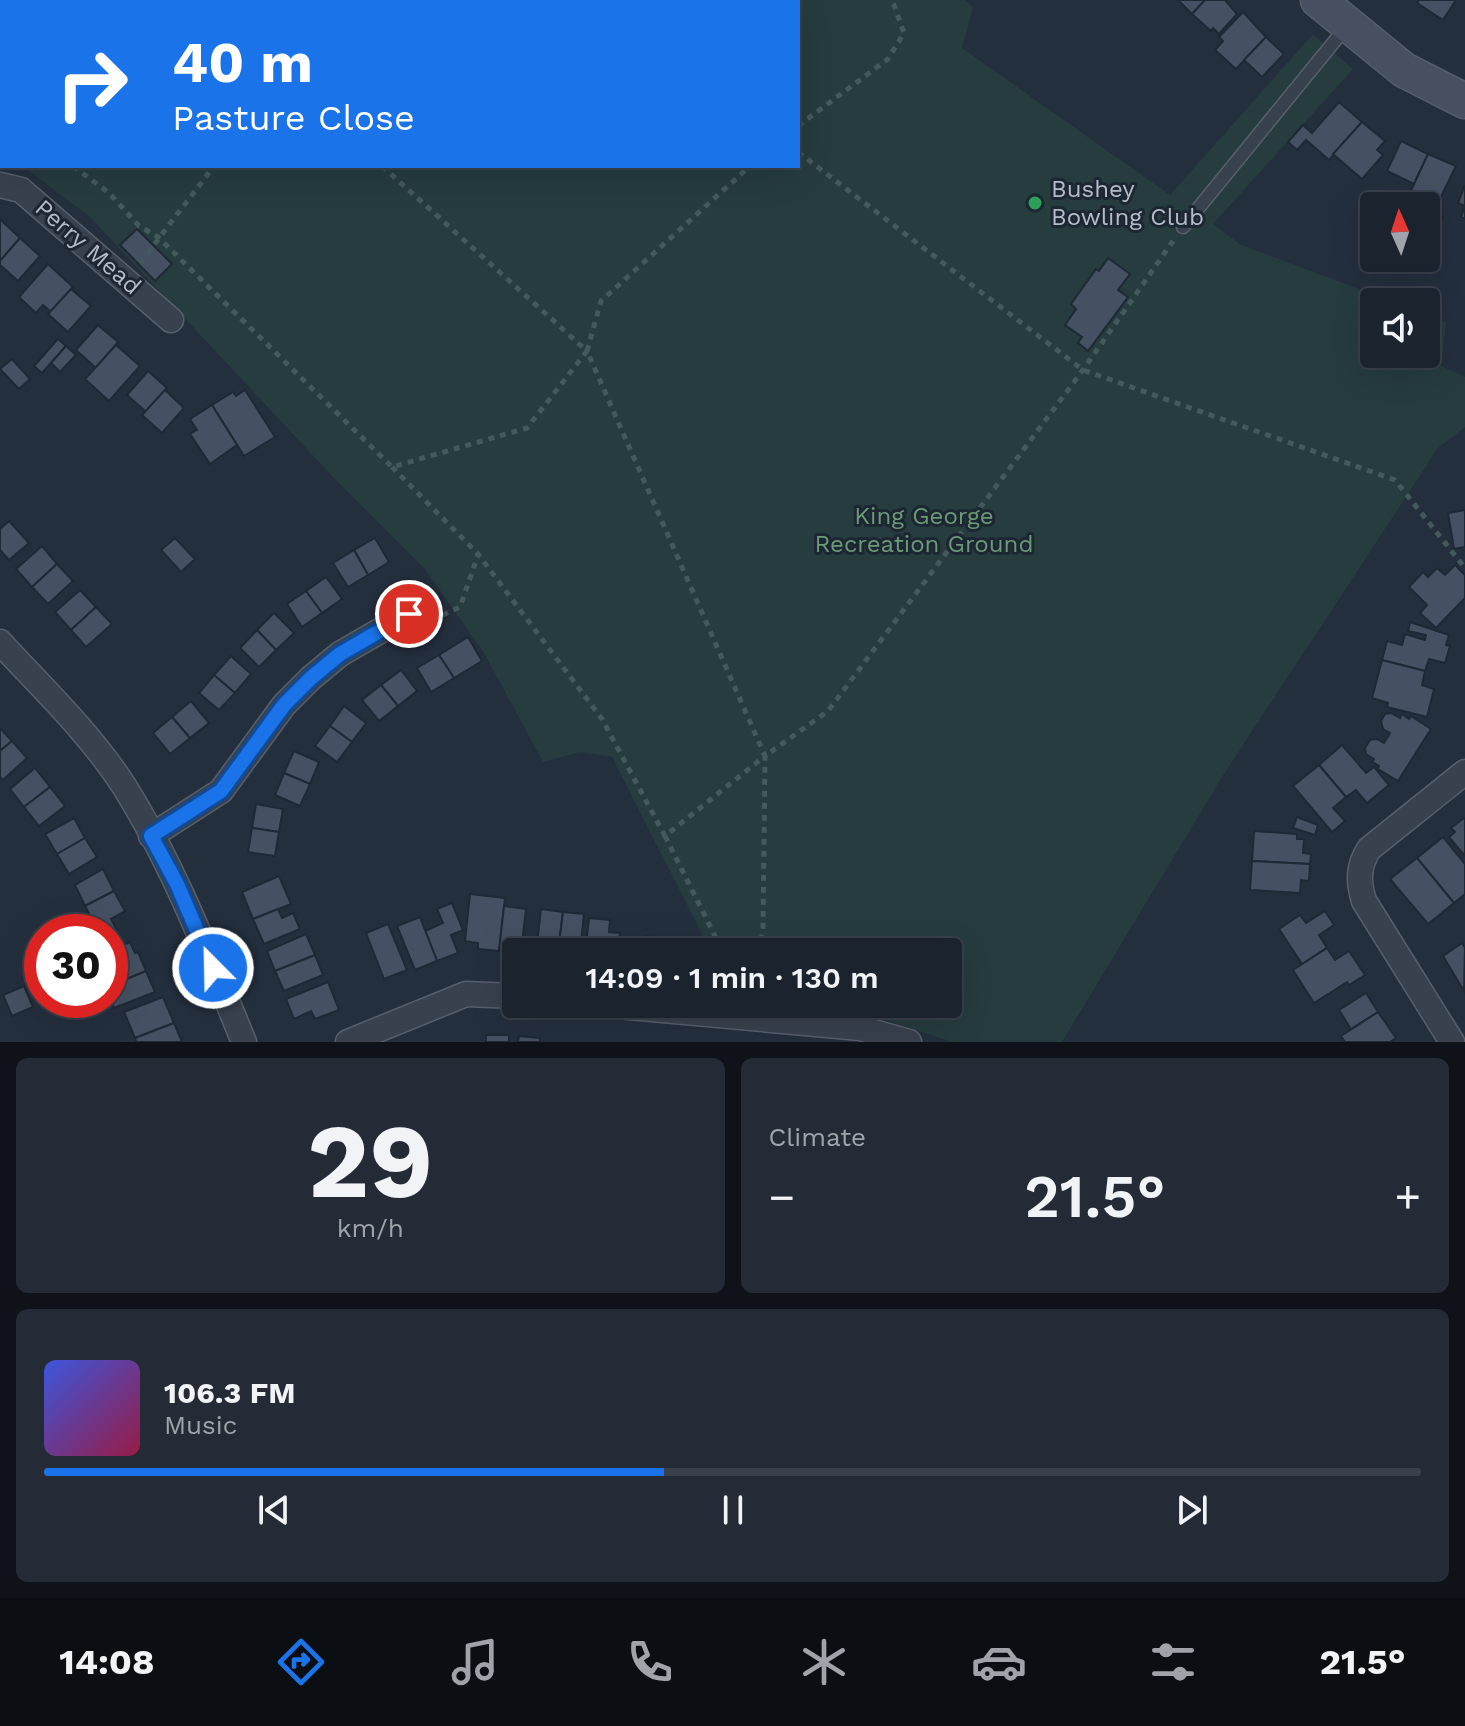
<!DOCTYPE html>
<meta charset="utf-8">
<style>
:root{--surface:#1b232e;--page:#242b36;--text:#f1f3f6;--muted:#a0a4aa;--line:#39404a;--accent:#1a73e8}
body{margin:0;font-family:"Work Sans",sans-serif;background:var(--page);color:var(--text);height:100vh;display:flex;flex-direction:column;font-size:30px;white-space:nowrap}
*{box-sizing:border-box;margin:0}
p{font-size:26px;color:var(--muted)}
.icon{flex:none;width:44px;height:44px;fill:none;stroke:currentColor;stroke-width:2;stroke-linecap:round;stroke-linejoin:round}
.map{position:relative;height:1042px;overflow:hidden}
.drawer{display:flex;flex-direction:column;gap:16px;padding:16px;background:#0f1319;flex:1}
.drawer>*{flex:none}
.guide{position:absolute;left:0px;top:0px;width:800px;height:168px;box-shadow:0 8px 32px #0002,0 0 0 2px var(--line);background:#1a73e8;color:#fff;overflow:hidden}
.needle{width:52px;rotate:357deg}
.buttons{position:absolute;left:1360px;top:192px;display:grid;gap:16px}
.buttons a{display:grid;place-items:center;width:80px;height:80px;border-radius:8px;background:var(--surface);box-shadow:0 8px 32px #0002,0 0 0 2px var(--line);font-size:40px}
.speed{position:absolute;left:24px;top:914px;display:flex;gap:16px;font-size:40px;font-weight:700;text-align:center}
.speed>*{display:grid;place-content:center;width:104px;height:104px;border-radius:50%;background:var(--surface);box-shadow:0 8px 32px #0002,0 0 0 2px var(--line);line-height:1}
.speed .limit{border:12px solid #d22;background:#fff;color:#111}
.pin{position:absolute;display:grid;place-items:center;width:68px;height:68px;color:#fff;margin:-34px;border:4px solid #fff;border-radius:50%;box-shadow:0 2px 8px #0007}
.me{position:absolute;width:88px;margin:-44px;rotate:337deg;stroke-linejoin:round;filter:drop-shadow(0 0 6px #0008)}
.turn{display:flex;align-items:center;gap:28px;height:168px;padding:0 40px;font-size:36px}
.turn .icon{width:104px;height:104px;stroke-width:2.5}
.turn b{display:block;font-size:56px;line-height:68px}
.big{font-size:60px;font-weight:600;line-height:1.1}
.drawer .tile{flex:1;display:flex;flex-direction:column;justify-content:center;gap:12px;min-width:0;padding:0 28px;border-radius:12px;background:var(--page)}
.drawer .dial{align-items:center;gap:0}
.dial b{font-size:104px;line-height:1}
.song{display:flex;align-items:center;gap:24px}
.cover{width:96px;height:96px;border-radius:12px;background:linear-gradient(135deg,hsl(230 70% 55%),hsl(340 70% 35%))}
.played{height:8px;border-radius:4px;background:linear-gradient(90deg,var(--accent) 45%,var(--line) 45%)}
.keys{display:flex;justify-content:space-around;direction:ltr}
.heat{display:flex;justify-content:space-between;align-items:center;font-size:44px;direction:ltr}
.drawer .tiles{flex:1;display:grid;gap:16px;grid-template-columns:1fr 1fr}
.tile:last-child{grid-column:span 2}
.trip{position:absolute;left:502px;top:938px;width:460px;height:80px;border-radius:8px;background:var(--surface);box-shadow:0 8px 32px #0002,0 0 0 2px var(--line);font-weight:600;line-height:80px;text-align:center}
.dock{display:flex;height:128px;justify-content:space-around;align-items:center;background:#0b0e12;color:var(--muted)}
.dock .icon{width:56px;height:56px}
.dock .selected{color:var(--accent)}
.dock b{font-size:36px;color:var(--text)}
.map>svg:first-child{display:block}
</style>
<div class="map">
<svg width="1465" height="1042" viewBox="0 0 1465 1042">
<rect width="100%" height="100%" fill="#242f3e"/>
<polygon fill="#263c3f" points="0,0 965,0 973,7 962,48 1170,195 1313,34 1353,69 1213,224 1241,245 1394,302 1374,302 1374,354 1426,354 1426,314 1446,322 1441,366 1465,377 1465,427 1438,448 1222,777 1062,1042 952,1042 881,1018 780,1004 948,1004 948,952 711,952 612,757 581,752 543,762 484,653 425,569 334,478 90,217 23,166 798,166 798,2 2,2 2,150"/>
<g fill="#455162" stroke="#1f2835" stroke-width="2">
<polygon points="1178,0 1205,0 1192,14"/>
<polygon points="1205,0 1225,0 1237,14 1219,34 1213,28 1211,31 1192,14"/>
<polygon points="1419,0 1456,0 1443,20 1417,3"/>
<polygon points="1243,12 1266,37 1236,69 1215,50 1223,41 1219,37"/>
<polygon points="1266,37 1284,54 1262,77 1244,60"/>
<polygon points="1339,102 1362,122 1329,160 1306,140 1297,150 1288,142 1303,125 1312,133"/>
<polygon points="1362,122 1385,141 1377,150 1383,155 1362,179 1333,154"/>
<polygon points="1401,141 1428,154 1414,184 1387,171"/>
<polygon points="1428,154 1456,166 1435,209 1408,197"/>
<polygon points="1465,185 1465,219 1461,217 1465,206 1458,203"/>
<polygon points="1432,212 1443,217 1432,240 1426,237 1426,225"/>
<polygon points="1,220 20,238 0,261 0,221"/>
<polygon points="137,229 172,264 155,281 120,245"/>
<polygon points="20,238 40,256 18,281 0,265 0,261"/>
<polygon points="1108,258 1130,274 1118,290 1128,297 1088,351 1078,343 1082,337 1065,325 1076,309 1071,304 1096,269 1099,271"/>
<polygon points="48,264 73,287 51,312 43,305 36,313 19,297"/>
<polygon points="71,289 91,306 68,332 48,314"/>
<polygon points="98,325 118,342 96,368 76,350"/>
<polygon points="58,339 66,346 42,373 34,366"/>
<polygon points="116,345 140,366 109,401 85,379"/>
<polygon points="66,346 76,355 60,372 51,363"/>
<polygon points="12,359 30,379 19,389 0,369"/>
<polygon points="148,371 167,388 146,412 127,395"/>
<polygon points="165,390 184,408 162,433 142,415"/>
<polygon points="245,390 275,437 244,456 212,405 233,392 236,396"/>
<polygon points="212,405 237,445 210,464 190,434 197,430 190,419"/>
<polygon points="1465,510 1465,547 1454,549 1448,513"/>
<polygon points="9,521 29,543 9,560 0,550 0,529"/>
<polygon points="175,538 195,559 181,572 161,550"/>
<polygon points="375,538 389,562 368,575 354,550"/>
<polygon points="42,546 57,564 32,587 16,569"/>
<polygon points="354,550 368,575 348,587 333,563"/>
<polygon points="57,564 73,581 48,604 32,587"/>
<polygon points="1455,565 1465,575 1465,598 1436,628 1420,613 1427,605 1409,587 1423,572 1428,577 1437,568 1445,575"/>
<polygon points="326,577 342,599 322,613 306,591"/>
<polygon points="80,590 96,607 71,630 55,612"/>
<polygon points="306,591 322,613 302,627 287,604"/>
<polygon points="96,607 112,624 86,647 71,630"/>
<polygon points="274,613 294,633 276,650 257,630"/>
<polygon points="1410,622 1449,635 1446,645 1450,646 1445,663 1429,659 1425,671 1382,660 1387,641 1402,645 1405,634 1425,640 1426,635 1408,631"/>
<polygon points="257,630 276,650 259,667 240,648"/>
<polygon points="468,637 482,661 454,678 439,655"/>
<polygon points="439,655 454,678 431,692 417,668"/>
<polygon points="231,656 251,674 235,693 214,675"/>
<polygon points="1382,660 1425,671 1422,685 1434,689 1427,717 1387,707 1388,703 1372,698"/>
<polygon points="401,670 417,691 398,706 381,685"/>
<polygon points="214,675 235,693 219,710 199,693"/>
<polygon points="381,685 398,706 379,721 362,700"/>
<polygon points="191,701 209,723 190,738 172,717"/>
<polygon points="344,706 366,723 352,742 330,726"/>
<polygon points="1391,713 1400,718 1402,714 1409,719 1411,716 1431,729 1398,781 1378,769 1379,766 1372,762 1374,759 1366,754 1365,748 1370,740 1377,739 1384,743 1390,733 1383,729 1381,721 1385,714"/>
<polygon points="172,717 190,738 170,754 153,733"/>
<polygon points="330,726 352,742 337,762 315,746"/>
<polygon points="0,728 12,741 0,751"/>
<polygon points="12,741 27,758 3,780 0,777 0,751"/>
<polygon points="1342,745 1366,773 1374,767 1389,785 1367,803 1356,790 1346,797 1319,765"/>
<polygon points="294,751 319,762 310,784 284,773"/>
<polygon points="1319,765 1346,797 1333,808 1345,821 1332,832 1293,786"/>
<polygon points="35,768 50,787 24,807 10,789"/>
<polygon points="284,773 310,784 300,806 275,795"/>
<polygon points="50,787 65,806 39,826 24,807"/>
<polygon points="256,804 283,809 279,832 252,828"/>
<polygon points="1297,817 1318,825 1315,835 1293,828"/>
<polygon points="74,818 85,838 57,854 45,834"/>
<polygon points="1464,818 1465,819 1465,856 1449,837 1455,832 1451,828"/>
<polygon points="252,828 279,832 275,856 248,852"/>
<polygon points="1254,831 1297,834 1297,839 1304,839 1303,853 1311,854 1310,864 1252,861"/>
<polygon points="1443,837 1465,864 1465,894 1454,903 1417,858"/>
<polygon points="85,838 97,857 69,874 57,854"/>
<polygon points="1417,858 1454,903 1428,924 1390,879"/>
<polygon points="1252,861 1310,864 1309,881 1301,880 1300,893 1250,890"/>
<polygon points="103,869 114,891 85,906 75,885"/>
<polygon points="279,876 291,904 253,919 242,892"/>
<polygon points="114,891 125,911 111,919 122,940 110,946 110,932 102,932 99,925 96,927 85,906"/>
<polygon points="470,894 505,898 499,951 478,949 478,943 465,941"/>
<polygon points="452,903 463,930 451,935 458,953 437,961 425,931 443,923 437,909"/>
<polygon points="504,906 526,909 521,952 499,951"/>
<polygon points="278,909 282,918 293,913 300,929 264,944 253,919"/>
<polygon points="541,909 563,912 558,952 536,952"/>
<polygon points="1325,911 1334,925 1319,935 1327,948 1302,964 1279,929 1300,915 1306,923"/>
<polygon points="563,912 584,914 580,952 558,952"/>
<polygon points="420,917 437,961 415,970 397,926"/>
<polygon points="589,918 610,920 609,932 620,933 618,952 593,952 594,946 586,945"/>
<polygon points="388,924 407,970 384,979 366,933"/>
<polygon points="306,934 315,955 275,971 267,951"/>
<polygon points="645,936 691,943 690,952 622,952 623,937 645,939"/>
<polygon points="130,942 135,953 138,952 146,971 110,986 110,951"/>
<polygon points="1462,943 1465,948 1464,991 1443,956"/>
<polygon points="1327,948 1335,960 1349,951 1365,975 1349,985 1347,982 1314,1003 1293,970"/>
<polygon points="315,955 323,975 284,991 275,971"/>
<polygon points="146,971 155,992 114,1008 110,998 110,986"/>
<polygon points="328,982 339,1010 315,1019 311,1011 294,1019 286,999"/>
<polygon points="24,986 33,1007 12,1016 3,995"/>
<polygon points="1366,993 1378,1012 1351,1029 1339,1010"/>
<polygon points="163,997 174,1023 135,1038 124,1012"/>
<polygon points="1378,1012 1396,1038 1390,1042 1345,1042 1341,1036"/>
<polygon points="174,1023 182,1042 136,1042 135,1038"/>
<rect x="486" y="1035" width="23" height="7"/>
<polygon points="519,1036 540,1038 540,1042 518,1042"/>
</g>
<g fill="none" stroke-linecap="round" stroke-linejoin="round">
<defs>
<polyline id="lane" points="1183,227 1347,26"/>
<g id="street">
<polyline points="0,185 21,190 171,320"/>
<path d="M 0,642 C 42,688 90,733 124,786 C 174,866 208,955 244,1042"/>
<polyline points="151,836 221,791 284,705 311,678 340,654 409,614"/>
<polyline points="596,1004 860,1028 909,1042"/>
<polyline points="348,1042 466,994 516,996"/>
<path d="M 1452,1042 L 1364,901 C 1358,881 1358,866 1369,849 L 1465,772"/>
</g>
<polyline id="secondary" points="1318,0 1404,70 1465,101"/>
</defs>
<use href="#lane" stroke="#565f6c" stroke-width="15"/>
<use href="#street" stroke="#565f6c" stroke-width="27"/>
<use href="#secondary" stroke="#565f6c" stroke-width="37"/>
<g stroke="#44595c" stroke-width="5" stroke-dasharray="6 6" stroke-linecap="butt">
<polyline points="152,0 155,2"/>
<polyline points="326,2 328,0"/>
<polyline points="0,113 2,114"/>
<polyline points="798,126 888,59 904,33 894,5 889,0"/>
<polyline points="798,152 1083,370 1395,480 1465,568"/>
<polyline points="73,166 109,193 139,226 158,237 392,467 527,428 587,351 382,166"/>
<polyline points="140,263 214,166"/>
<polyline points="392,467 478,554 602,719 665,836 765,756 587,351 601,301 750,166"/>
<polyline points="431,616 438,617 460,607 478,555"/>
<polyline points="665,836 723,952"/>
<polyline points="757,952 763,932 765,756 828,711 1083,370 1173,241"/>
</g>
<use href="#lane" stroke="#38414e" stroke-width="12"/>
<use href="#street" stroke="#38414e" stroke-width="24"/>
<use href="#secondary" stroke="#465061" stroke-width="34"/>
</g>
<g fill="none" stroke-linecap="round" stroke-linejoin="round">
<defs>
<polyline id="route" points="213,968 177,884 151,836 221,791 284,705 311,678 340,654 409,614"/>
</defs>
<use href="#route" stroke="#114b97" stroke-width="20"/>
<use href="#route" stroke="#1a73e8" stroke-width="14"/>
</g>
<circle fill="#2e9e5b" stroke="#1d2633" stroke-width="3" cx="1035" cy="203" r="8"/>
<g text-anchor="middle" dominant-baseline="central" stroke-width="6" stroke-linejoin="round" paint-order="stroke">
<g font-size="24" fill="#b4bcc9" stroke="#1d2633" text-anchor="start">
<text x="1051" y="189">Bushey<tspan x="1051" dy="28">Bowling Club</tspan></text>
</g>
<g font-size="24" fill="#b4bcc9" stroke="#1d2633">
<text transform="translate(88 247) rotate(41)">Perry Mead</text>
</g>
<g font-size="24" fill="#6b9a76" stroke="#1d2633">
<text x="924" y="516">King George<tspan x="924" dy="28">Recreation Ground</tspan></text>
</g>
</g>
</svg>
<div class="buttons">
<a><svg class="needle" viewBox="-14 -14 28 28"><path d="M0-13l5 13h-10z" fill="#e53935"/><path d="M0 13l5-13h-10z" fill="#a0a4aa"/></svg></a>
<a><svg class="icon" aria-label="sound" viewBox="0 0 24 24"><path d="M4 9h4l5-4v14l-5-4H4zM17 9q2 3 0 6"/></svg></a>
</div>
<div class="speed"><div class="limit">30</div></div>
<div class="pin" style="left:409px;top:614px;background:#d93025"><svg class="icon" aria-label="arrive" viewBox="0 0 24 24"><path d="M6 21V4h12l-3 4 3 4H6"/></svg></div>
<svg class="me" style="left:213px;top:968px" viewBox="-20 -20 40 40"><circle r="17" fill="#1a73e8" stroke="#fff" stroke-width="3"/><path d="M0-11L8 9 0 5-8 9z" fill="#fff"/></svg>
<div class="trip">14:09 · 1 min · 130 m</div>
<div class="guide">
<div class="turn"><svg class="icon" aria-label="right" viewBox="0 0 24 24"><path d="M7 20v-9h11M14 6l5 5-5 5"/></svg><div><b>40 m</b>Pasture Close</div></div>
</div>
</div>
<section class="drawer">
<div class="tiles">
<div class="tile dial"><b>29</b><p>km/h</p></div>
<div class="tile"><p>Climate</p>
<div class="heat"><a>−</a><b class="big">21.5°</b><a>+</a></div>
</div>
<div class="tile">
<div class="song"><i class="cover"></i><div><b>106.3 FM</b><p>Music</p></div></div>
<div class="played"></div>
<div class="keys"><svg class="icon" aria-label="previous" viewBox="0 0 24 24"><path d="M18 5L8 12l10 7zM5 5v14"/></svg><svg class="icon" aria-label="pause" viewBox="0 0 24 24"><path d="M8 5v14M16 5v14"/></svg><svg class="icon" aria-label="next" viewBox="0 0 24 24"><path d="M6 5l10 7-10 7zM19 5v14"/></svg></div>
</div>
</div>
</section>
<nav class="dock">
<b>14:08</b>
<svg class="icon selected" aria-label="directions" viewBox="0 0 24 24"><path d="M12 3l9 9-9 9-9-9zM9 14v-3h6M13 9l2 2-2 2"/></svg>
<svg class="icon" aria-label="music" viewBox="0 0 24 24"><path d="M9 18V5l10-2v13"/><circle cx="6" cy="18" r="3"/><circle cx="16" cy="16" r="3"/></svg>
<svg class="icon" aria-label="phone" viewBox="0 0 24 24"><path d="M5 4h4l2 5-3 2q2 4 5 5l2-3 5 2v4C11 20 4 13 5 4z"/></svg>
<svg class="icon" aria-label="climate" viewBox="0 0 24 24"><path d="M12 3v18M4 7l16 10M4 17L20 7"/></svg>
<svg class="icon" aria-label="car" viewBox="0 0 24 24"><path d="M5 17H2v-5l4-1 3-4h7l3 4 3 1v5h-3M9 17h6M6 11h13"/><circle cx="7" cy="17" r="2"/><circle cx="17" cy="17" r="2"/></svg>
<svg class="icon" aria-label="filters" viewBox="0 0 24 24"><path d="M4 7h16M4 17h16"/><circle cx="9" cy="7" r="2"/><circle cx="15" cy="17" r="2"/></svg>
<b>21.5°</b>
</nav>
